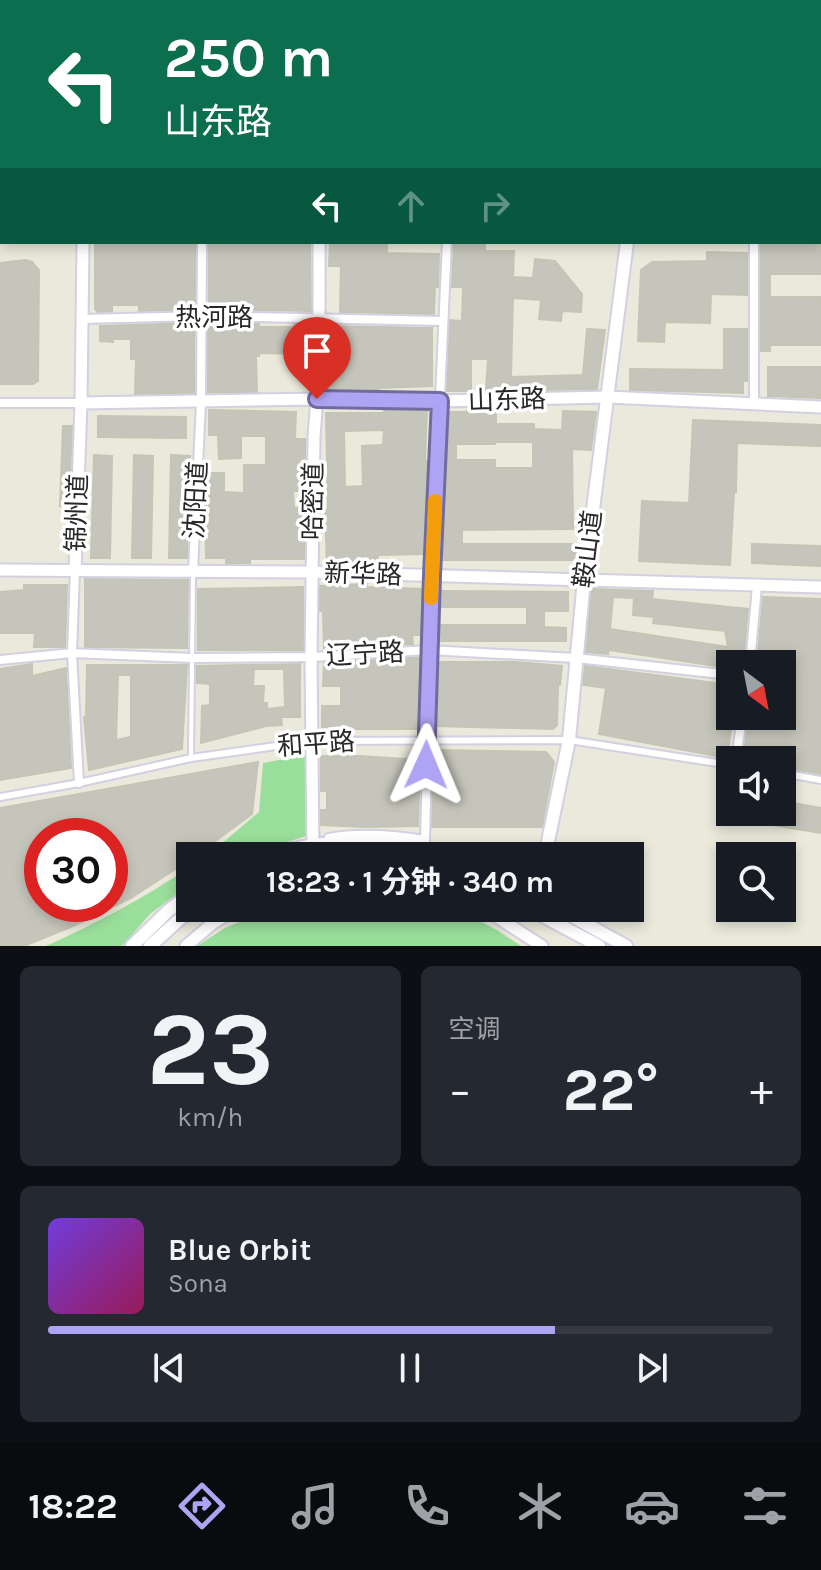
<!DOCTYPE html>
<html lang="zh">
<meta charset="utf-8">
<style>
:root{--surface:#171b24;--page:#242831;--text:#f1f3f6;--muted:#9ea1a6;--line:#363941;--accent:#afa4f3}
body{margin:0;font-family:Karla,"Noto Sans SC",sans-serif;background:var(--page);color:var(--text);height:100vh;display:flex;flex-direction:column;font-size:30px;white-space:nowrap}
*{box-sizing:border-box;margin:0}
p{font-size:26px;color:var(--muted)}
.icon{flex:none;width:44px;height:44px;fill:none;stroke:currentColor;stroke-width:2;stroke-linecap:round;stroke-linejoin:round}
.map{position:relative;height:946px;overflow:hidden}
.side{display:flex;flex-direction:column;gap:20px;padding:20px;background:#0d0f14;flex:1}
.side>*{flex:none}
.guide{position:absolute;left:0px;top:0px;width:822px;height:244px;box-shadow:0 4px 12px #0003;background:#0b6e4f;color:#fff;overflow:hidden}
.needle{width:52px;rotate:148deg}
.buttons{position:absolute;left:716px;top:650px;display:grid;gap:16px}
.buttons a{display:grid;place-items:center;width:80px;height:80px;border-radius:0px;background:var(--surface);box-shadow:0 4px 12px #0003;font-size:40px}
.speed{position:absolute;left:24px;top:818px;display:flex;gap:16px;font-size:40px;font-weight:700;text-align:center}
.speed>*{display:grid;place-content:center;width:104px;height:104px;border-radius:50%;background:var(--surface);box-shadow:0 4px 12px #0003;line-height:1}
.speed .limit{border:12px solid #d22;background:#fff;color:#111}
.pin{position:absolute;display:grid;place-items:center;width:68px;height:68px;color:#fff;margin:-82px -34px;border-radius:50% 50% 50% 0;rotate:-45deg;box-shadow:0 0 8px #0007}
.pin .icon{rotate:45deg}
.me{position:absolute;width:88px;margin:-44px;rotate:1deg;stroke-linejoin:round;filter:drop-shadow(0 0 6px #0008)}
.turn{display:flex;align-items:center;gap:28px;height:168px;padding:0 32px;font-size:36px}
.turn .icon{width:104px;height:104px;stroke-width:2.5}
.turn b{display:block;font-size:56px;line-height:68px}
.lanes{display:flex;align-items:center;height:76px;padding:0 32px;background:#0003;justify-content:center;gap:40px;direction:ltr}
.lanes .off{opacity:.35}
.big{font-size:60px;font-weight:700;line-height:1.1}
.side .card{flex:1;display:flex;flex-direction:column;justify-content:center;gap:12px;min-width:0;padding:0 28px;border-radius:12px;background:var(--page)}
.side .dial{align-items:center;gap:0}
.dial b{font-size:104px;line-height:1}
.song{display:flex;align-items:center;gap:24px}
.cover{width:96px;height:96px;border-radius:12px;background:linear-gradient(135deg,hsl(260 70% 55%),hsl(330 70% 35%))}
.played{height:8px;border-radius:4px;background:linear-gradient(90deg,var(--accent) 70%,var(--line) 70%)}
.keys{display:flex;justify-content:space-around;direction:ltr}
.heat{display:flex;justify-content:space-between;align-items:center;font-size:44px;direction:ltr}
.side .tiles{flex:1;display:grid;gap:20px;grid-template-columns:1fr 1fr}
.card:last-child{grid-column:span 2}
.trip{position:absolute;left:176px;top:842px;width:468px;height:80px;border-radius:0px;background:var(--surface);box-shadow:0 4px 12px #0003;font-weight:700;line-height:80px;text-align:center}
.tabs{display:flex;height:128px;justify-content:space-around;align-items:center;background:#090b0e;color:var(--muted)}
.tabs .icon{width:56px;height:56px}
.tabs .on{color:var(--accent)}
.tabs b{font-size:36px;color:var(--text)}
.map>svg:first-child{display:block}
</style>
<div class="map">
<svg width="821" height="946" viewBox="0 0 821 946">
<rect width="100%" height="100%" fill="#eae9db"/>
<g fill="#9ade9b">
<polygon points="306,755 305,780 306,836 245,856 207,856 259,812 263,763"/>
<path d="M 190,867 L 190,884 L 150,914 L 122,946 L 46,946 C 96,924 145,897 190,867 Z"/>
<polygon points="272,908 455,908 497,930 521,946 197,946 225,928"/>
</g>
<g fill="#c5c5bb" stroke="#c5c5b5" stroke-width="2" fill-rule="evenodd">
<polygon points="95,242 195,242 195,309 139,311 139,305 112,305 112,311 98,312 95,309"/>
<polygon points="209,242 310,242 311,311 209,309"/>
<polygon points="330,242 387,242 387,253 439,254 438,287 435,287 434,314 340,312 341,266 329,266"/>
<polygon points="454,242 485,242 485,251 514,251 513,277 533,278 535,259 555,261 582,294 581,312 562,311 561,321 539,319 541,300 513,298 511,377 583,375 587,329 605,330 597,389 486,391 488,359 471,359 471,391 447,391 450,320 462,321 463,287 452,287"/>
<polygon points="761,244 821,244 821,274 770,274 770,297 821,297 821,345 770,345 770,351 761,351"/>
<polygon points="707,252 747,253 747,295 711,294 710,323 665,322 664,342 638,341 641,270 652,262 707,261"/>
<polygon points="25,260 32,262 39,270 38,381 33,384 0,384 0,263"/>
<polygon points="194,323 194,393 135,394 136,359 131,359 131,339 113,339 113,342 100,341 100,326"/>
<polygon points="208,323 259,324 259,327 294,327 294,325 310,327 310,354 259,353 259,356 256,356 257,392 208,392"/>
<polygon points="327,326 432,328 432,386 379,388 379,391 326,391"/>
<polygon points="724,329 747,329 747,381 743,381 743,393 630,390 630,369 724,370"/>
<polygon points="768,367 821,367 821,398 768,396"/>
<path d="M 384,409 L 427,409 L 425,461 L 430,461 L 429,492 L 425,492 L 425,554 L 378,555 L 378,563 L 327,564 L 325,510 L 328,510 L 326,413 L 384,413 ZM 384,430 L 383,445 L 362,446 L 363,486 L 345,487 L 344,431 Z"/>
<polygon points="209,410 296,412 295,439 305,439 305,491 293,491 294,508 305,508 304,559 250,559 250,563 226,563 226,558 206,558 205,502 209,502 209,473 224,473 224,492 244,493 244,465 266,465 266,436 241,436 241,458 219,459 218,435 209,435"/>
<path d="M 563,411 L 596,412 L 591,450 L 572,449 L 573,529 L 462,530 L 462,544 L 576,544 L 576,560 L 440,560 L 441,534 L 445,534 L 443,492 L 446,412 L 496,412 L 496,424 L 534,424 L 534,429 L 562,430 ZM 495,442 L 533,442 L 533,468 L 495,468 L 495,460 L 456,460 L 456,444 L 495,444 Z"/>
<polygon points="98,416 186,417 186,438 98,437"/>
<polygon points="693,420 821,425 821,446 737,443 736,492 734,492 730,565 639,561 642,501 689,503"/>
<polygon points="63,426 72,426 69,507 60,506"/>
<polygon points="94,455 112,456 110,558 91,558"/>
<polygon points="134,455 153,456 151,558 132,558"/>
<polygon points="171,455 190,456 187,558 169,558"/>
<polygon points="752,544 821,546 821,566 752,563"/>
<polygon points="85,579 188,580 187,648 85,647"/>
<polygon points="367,584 367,587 425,589 423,635 412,635 413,644 374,644 374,646 324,649 323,611 320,611 320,586"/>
<polygon points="24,585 67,585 65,647 34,647 35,633 0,633 0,592 24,590"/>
<polygon points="303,587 303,650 198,650 198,589"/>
<path d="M 592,589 L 653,591 L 652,599 L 748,609 L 743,664 L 730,664 L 730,668 L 609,650 L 608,654 L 586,652 ZM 613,597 L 634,598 L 633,615 L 654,617 L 653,623 L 725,631 L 728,647 L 610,629 Z"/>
<polygon points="439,591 568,592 568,611 544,611 544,627 566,628 566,641 437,641 438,625 527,625 527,607 438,607"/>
<polygon points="763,597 821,599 821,774 782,767 782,760 743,760 749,716 782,716 782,664 757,664"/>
<polygon points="422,657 421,729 322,729 322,706 341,706 341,686 323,686 324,663 375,660 375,662 399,662 399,659"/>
<polygon points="437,662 517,662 562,666 560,685 558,685 557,725 553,729 435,726"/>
<polygon points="32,664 32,676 66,668 71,768 0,780 0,669"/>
<path d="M 300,664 L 300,717 L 281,717 L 282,725 L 266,726 L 201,743 L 202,706 L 210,705 L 210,684 L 197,683 L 197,666 ZM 254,669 L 284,669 L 285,707 L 267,709 L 267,703 L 263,703 L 264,686 L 253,686 Z"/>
<path d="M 87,665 L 187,665 L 182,749 L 89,770 L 84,717 L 86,717 ZM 118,675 L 131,675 L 131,737 L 116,740 Z"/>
<polygon points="585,666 730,685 730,716 733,716 727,758 599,734 606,688 583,685"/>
<polygon points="434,750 546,752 554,762 542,827 432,827"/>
<polygon points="321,756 359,756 420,760 418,826 365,827 321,825 321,810 327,810 327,791 321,791"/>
<path d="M 258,762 L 252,814 L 195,856 L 190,856 L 190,859 L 177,868 L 131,898 L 73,926 L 24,946 L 0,946 L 0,808 ZM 42,836 L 110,836 L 110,904 L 42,904 Z"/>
<polygon points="723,788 730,790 730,812 782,812 782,801 821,808 821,833 760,823 717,812"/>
</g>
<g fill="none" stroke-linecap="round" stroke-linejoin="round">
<defs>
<polyline id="service" points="191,758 193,574"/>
<g id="pedestrian">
<polyline points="782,773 821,780"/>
<polyline points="0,797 79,783 191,758 312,741 569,740 730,765"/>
</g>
<g id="minor">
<polyline points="455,0 455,2"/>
<polyline points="203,2 203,0"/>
<polyline points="820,136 821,136"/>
<polyline points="82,319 201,316 443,321"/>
<polyline points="0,403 81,403"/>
<polyline points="754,404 754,242"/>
<polyline points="75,571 72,653 79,783"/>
<polyline points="193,572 201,402 202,242"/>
<polyline points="0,660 72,653 192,658 311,657 429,650 576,658 730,675"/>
<polyline points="750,664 757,586"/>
<polyline points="736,760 742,716"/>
<path d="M 329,838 C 360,832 394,835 425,840 L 432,576 L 447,242"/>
</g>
<g id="tertiary">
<polyline points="322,0 322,2"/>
<polyline points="85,2 85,0"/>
<polyline points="0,49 2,48"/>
<polyline points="820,53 821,53"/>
<polyline points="820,228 821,228"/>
<polyline points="0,237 2,237"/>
<polyline points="81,403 317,399 440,401 607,397 821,407"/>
<polyline points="0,570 312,572 821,587"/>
<polyline points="75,571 81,403 83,242"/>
<path d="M 313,853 L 311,657 L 314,436 C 320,371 319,307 319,242"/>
<polyline points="483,908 542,946"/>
<polyline points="186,946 213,923 238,908"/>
</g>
<g id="secondary">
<polyline points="652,2 652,0"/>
<path d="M 266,856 C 326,837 391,836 450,856"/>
<path d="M 315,856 C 345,851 376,851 406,856"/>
<polyline points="545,856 569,740 584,580 627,242"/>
<polyline points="528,908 599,946"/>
<polyline points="557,908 626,946"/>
<polyline points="132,946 168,911 190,894"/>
<polyline points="150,946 192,908"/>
</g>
</defs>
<use href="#service" stroke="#d3d0e1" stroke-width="8"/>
<use href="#pedestrian" stroke="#d3d0e1" stroke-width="10"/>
<use href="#minor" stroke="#d3d0e1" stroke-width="12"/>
<use href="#tertiary" stroke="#d3d0e1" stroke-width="15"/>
<use href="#secondary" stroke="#d3d0e1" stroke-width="16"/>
<use href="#service" stroke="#fff" stroke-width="4"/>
<use href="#pedestrian" stroke="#fff" stroke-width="6"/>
<use href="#minor" stroke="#fff" stroke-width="8"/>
<use href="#tertiary" stroke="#fff" stroke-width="11"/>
<use href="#secondary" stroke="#fff" stroke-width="12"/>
</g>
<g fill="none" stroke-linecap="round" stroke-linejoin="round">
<defs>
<polyline id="route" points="317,399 440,401 432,576 426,765"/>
</defs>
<use href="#route" stroke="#726b9e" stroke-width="20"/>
<use href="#route" stroke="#afa4f3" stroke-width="14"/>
<polyline stroke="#f59e0b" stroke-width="14" points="431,598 435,501"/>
</g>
<g text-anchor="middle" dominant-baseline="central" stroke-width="7" stroke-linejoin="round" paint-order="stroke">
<g font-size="26" fill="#282828" stroke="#fff">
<text x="214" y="317">热河路</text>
<text transform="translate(507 400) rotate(-2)">山东路</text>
<text transform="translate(196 500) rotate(-87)">沈阳道</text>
<text transform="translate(313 501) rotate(-89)">哈密道</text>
<text transform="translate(77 513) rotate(-88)">锦州道</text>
<text transform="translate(588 549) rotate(-83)">鞍山道</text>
<text transform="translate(363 574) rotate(2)">新华路</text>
<text transform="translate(365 654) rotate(-3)">辽宁路</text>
<text transform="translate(316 744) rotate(-4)">和平路</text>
</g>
</g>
</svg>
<div class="buttons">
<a><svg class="needle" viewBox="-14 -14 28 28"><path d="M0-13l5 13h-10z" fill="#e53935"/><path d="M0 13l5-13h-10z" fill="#9ea1a6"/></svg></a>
<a><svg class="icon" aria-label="sound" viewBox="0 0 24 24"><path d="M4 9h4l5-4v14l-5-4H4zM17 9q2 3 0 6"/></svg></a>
<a><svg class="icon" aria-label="search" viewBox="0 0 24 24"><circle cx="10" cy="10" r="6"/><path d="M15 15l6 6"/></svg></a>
</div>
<div class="speed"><div class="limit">30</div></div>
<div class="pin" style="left:317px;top:399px;background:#d93025"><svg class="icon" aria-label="arrive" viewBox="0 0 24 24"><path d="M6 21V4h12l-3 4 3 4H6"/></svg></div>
<svg class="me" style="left:426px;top:765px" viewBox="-20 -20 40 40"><path d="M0-17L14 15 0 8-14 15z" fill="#afa4f3" stroke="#fff" stroke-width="4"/></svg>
<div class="trip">18:23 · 1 分钟 · 340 m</div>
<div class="guide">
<div class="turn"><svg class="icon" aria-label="left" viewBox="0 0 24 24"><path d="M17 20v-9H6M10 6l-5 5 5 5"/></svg><div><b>250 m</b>山东路</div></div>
<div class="lanes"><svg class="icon" aria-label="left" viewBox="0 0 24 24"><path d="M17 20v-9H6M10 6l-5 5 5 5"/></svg><svg class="icon off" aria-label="ahead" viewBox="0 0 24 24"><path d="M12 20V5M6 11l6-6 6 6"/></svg><svg class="icon off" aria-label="right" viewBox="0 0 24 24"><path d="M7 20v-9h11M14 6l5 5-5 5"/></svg></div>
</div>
</div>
<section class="side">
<div class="tiles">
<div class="card dial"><b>23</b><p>km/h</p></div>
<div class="card"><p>空调</p>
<div class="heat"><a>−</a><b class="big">22°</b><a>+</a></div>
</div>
<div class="card">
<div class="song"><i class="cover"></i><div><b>Blue Orbit</b><p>Sona</p></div></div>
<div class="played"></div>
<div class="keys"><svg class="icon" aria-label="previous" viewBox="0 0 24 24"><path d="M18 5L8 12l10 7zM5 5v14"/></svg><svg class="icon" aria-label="pause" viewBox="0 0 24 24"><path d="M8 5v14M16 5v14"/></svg><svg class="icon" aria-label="next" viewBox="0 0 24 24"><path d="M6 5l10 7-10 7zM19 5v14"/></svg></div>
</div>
</div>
</section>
<nav class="tabs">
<b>18:22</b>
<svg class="icon on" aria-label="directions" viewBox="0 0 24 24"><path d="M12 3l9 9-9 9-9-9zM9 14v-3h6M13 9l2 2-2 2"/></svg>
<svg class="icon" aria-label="music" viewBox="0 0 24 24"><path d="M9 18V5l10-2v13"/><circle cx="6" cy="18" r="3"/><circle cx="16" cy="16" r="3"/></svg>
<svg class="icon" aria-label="phone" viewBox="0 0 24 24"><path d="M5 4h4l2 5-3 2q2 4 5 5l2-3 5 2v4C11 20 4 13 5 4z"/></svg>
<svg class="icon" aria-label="climate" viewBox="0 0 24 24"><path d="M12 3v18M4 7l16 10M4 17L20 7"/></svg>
<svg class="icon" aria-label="car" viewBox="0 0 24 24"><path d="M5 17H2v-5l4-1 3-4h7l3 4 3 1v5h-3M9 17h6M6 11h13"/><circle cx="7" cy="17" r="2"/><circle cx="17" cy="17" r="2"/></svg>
<svg class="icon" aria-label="filters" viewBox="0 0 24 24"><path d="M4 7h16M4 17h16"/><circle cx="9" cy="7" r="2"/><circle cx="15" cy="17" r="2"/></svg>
</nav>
